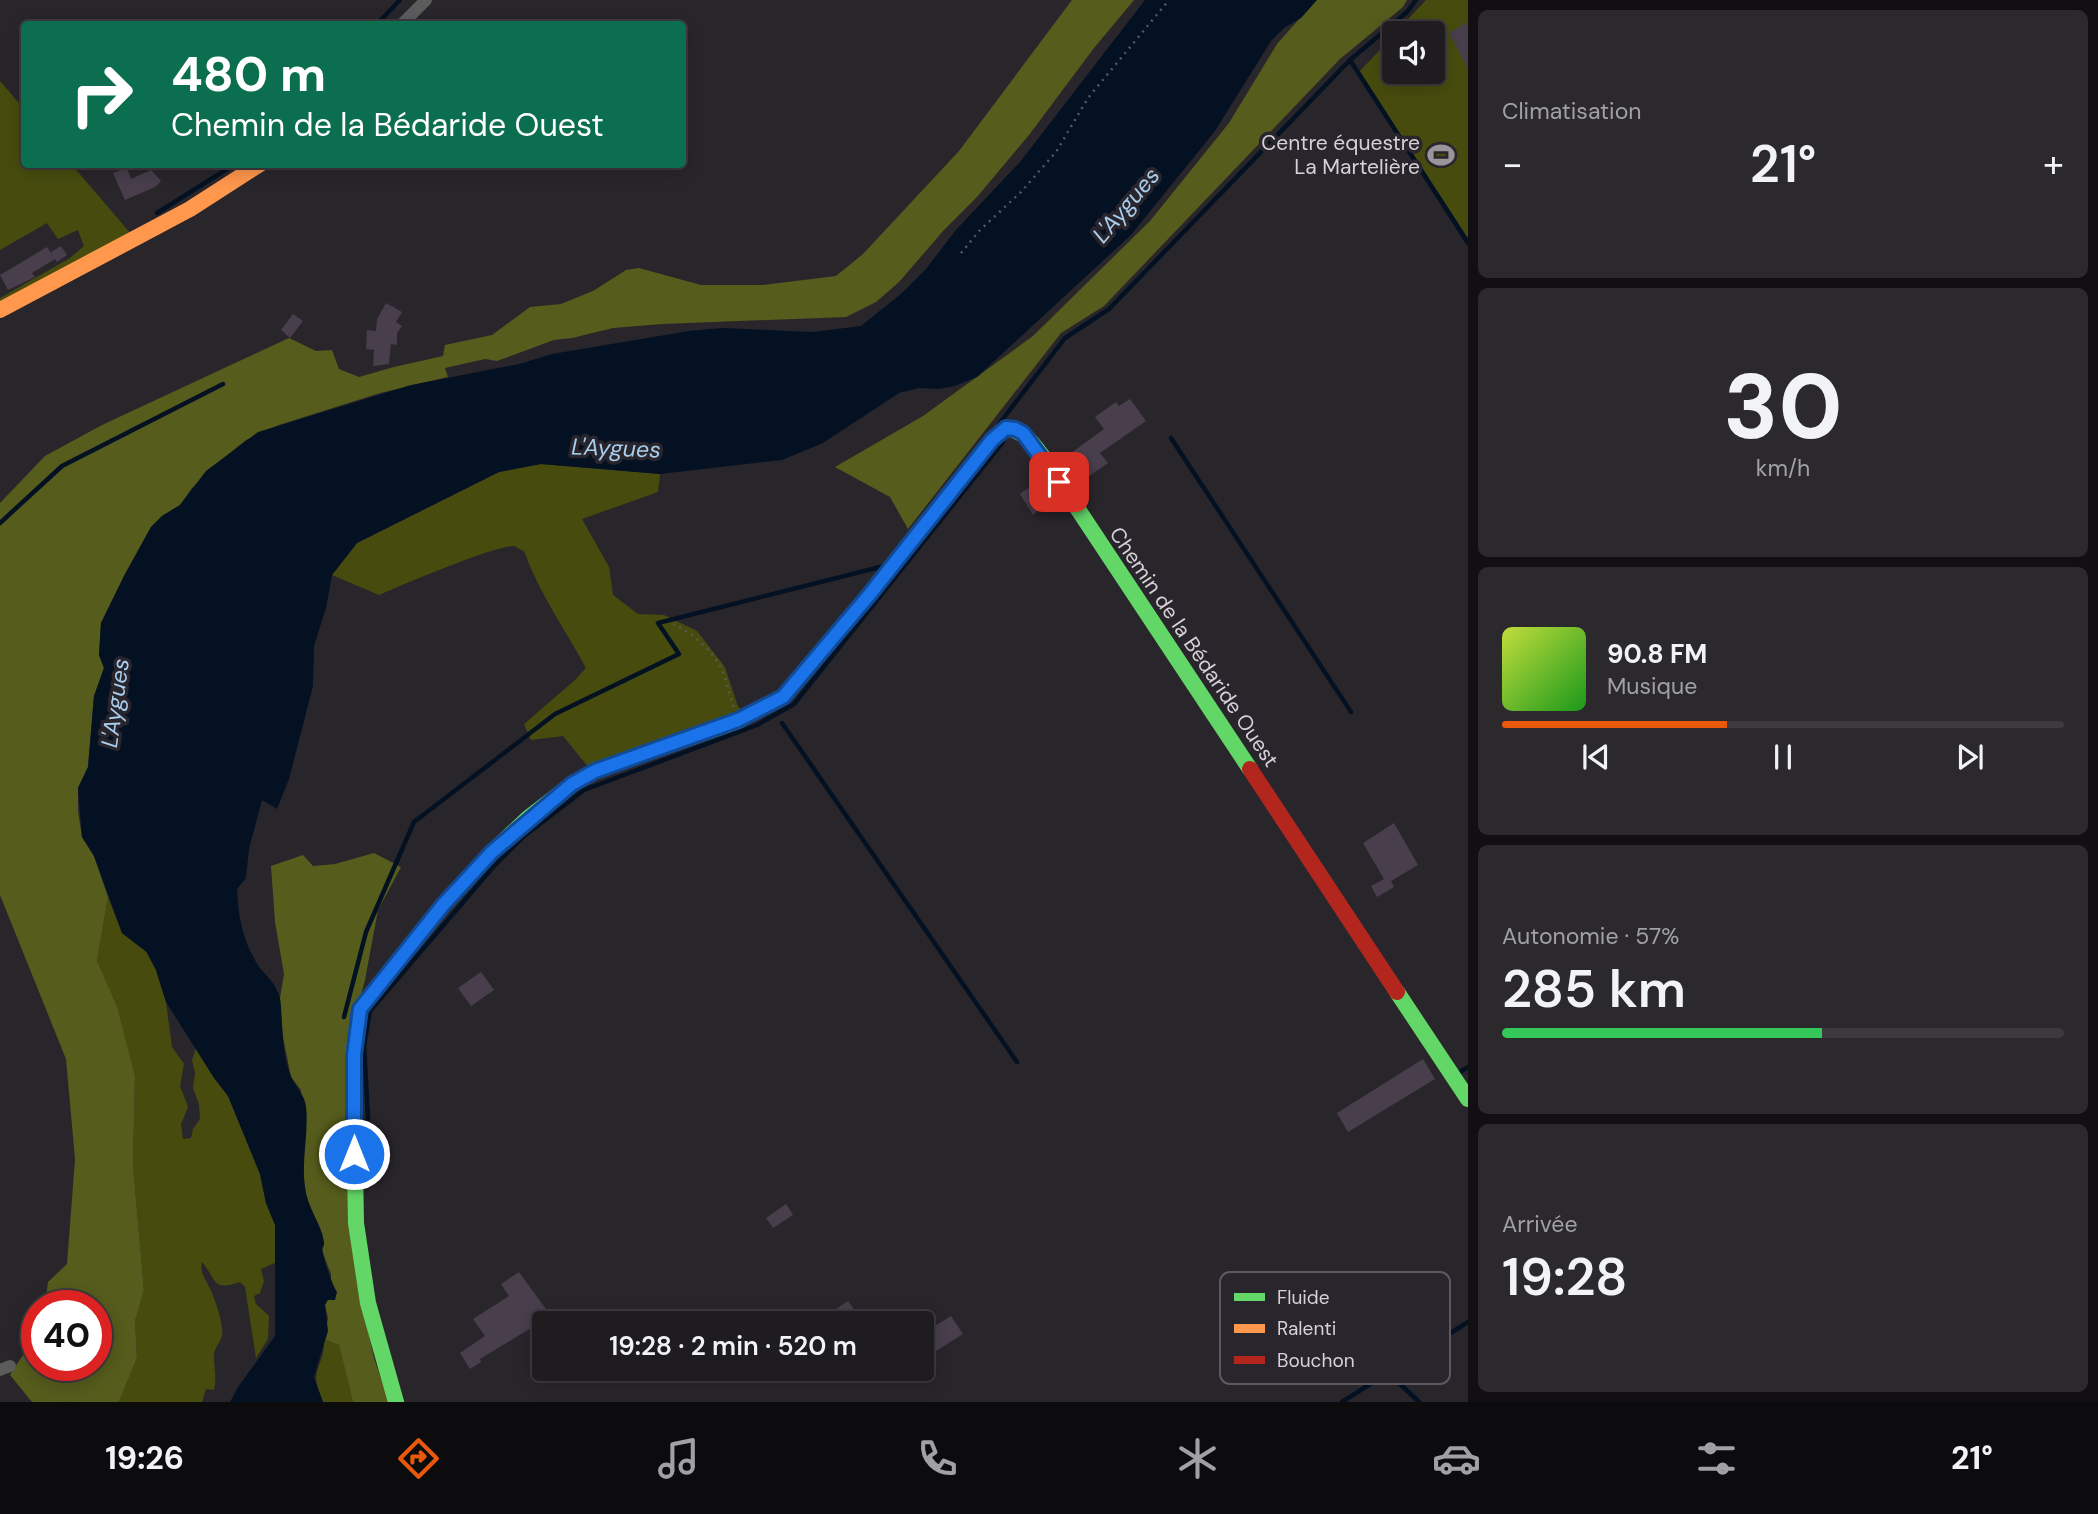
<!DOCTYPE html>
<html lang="fr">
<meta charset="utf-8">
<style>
:root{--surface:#1f1c20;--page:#2c292d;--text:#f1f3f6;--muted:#a1a1a5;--line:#3c3a3e;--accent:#ea580c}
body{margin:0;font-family:"DM Sans",sans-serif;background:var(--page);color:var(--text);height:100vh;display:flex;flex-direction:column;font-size:26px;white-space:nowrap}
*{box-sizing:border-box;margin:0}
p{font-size:23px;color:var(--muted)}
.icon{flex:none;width:38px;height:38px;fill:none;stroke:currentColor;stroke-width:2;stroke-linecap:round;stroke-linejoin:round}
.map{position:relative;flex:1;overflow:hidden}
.sheet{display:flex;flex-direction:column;gap:10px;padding:10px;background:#110f12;width:630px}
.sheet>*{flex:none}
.guide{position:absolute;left:21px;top:21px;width:665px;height:147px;border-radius:7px;box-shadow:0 4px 18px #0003,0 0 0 2px var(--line);background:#0b6e4f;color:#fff;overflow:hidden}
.buttons{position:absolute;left:1382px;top:21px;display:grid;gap:14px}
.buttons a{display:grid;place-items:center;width:63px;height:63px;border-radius:7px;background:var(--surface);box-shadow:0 4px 18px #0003,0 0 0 2px var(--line);font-size:35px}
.speed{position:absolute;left:21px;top:1290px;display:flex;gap:14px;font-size:35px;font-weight:700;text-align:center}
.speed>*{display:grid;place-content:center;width:91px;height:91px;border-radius:50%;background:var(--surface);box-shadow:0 4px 18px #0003,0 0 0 2px var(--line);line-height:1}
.speed .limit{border:10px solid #d22;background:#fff;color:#111}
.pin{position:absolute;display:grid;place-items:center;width:60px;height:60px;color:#fff;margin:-30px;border-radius:14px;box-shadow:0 4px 10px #0006}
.me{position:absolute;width:77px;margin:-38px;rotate:0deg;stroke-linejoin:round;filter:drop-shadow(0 0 5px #0008)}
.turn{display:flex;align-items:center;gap:24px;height:147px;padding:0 35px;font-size:32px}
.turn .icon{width:91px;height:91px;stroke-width:2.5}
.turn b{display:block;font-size:49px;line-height:60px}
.big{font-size:52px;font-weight:600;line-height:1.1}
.sheet .widget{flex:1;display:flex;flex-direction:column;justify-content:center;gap:10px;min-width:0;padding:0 24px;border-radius:10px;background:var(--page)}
.sheet .dial{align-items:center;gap:0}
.dial b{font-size:91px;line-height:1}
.song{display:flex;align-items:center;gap:21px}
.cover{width:84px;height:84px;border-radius:10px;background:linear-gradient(135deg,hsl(70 70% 55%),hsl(120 70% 35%))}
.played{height:7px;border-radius:4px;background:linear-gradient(90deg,var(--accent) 40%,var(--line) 40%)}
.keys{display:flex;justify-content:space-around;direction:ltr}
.heat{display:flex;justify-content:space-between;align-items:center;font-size:38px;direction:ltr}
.charge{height:10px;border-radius:5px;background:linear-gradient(90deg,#34c759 57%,var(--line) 0)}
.trip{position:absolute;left:532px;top:1311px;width:402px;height:70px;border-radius:7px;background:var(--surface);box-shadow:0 4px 18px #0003,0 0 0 2px var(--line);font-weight:600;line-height:70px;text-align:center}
.menu{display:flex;height:112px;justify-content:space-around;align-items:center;background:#0c0b0d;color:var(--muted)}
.menu .icon{width:49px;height:49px}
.menu .on{color:var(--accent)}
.menu b{font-size:32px;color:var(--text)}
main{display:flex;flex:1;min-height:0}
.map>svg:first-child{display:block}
</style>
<main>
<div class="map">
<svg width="1468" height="1402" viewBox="0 0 1468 1402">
<rect width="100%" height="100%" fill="#29262b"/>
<g fill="#474c0e">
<polygon points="1426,0 1468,0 1468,238 1359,72 1395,34 1395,72 1433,72 1433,33 1395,33"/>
<polygon points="0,81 24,109 24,164 72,165 131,234 0,306 0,298 70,258 84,246 78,230 58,239 47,223 0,250"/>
<path d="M 541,464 L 660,474 L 658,492 L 582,519 L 609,567 L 613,595 L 638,614 L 664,615 L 697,631 L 725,667 L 737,704 L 743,714 L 589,768 L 563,736 L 531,740 L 524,724 L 575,680 L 586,668 C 565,629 539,593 524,551 C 520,550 517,547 514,546 C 498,544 399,586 379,595 L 332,575 L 357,543 L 499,472 Z"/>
<path d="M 108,897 L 122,933 L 146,952 L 156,970 L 166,1002 L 172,1047 L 184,1064 L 180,1086 L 188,1107 L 181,1124 L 183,1139 L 191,1138 L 193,1129 L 200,1119 L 199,1104 L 193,1088 L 195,1074 L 192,1060 L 196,1048 L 228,1096 L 260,1174 L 266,1203 L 275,1225 L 277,1262 L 261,1269 L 264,1281 L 260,1293 L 254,1296 L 256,1304 L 269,1316 L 268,1339 L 256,1358 L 245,1287 L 240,1282 C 211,1292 217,1279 202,1262 C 199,1274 208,1282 212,1293 C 216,1303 224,1325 222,1336 C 220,1343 214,1348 214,1356 C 214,1369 217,1375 214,1390 L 206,1389 L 202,1402 L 119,1402 L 137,1358 L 135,1321 L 144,1290 L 133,1165 L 135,1076 L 97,961 Z"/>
<path d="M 324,1339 L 339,1344 L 353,1402 L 323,1402 C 307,1367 325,1369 324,1339 Z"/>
</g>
<g fill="#565c1c">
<polygon points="1072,0 1134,0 1094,48 1029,135 977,197 944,230 899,282 876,302 846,317 662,324 613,328 572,338 554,340 497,361 485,359 445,368 448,377 380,393 279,425 246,440 225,457 192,488 180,505 162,516 151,527 124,576 101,623 99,655 104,668 94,696 88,767 78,788 78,811 82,837 94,856 108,897 97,961 117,1007 135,1076 133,1165 144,1290 135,1321 137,1358 119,1402 32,1402 10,1375 37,1333 37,1365 96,1365 96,1306 45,1305 48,1282 67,1264 75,1159 66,1059 0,895 0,503 45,456 102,425 289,338 316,351 332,350 339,369 359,377 394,367 443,356 445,345 492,335 530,307 561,304 593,291 626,270 639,268 701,285 763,285 836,276 863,254 959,151"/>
<polygon points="1316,0 1407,0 1403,7 1340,59 1104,306 1061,333 908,529 890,497 835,467 923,416 1033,336 1150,221 1229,123 1277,44"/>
<polygon points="374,853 401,867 378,910 365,980 345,1052 357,1282 374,1358 389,1402 353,1402 339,1345 324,1339 328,1318 325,1305 331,1284 331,1274 322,1251 324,1243 307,1203 304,1185 301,1090 291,1077 283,1037 280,998 284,974 275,922 271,866 303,855 313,866 335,864"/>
</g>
<path fill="#041122" d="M 1145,0 L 1317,0 L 1301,18 L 1284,28 L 1271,41 L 1215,131 L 1131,235 L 977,377 L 955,386 L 939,389 L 919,388 L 899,393 L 823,443 L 782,460 L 660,474 L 541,464 L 499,472 L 357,543 L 332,575 L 326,608 L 314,646 L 313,686 L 289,779 L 277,809 L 262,800 L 249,849 L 246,878 L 237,889 C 238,916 243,942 258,965 C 266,977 273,979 279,995 C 282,1005 281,1017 282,1027 C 283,1042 285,1060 290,1074 C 294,1086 305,1094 306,1107 C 309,1132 301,1161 305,1187 C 307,1207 322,1225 324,1242 C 324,1251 321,1244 323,1253 C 324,1260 333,1287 337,1292 L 335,1300 L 328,1300 L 325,1305 L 328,1331 L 314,1377 L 323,1402 L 230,1402 L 238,1387 L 275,1336 L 275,1225 L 266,1203 L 260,1174 L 228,1096 L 214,1078 L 166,1002 L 156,970 L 147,952 L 122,933 L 94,856 L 82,837 L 78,788 L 88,767 L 94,696 L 104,668 L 99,655 L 101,623 L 124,576 L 151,527 L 162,516 L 180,505 L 206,471 L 258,432 L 411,385 L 519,364 L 552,354 L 689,331 L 722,328 L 812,332 L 861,326 L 902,293 L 926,269 L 955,231 L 1020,162 Z"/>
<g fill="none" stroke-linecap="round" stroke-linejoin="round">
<g stroke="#041122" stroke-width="4.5">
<polyline points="377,24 400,0"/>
<polyline points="1350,60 1468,243"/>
<polyline points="157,213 235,164"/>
<polyline points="999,424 1065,338 1109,309 1350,60 1407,12 1416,0"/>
<polyline points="1171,438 1351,712"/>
<polyline points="0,523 62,466 223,384"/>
<polyline points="782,723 1017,1062"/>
<polyline points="344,1017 366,932 414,822 555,714 679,654 658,623 884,566"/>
<polyline points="1460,1072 1468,1067"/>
<polyline points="363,1147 368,1117 364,1046 370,1011 494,866 523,837 584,790 757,725 794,704 1003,442"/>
<polyline points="1400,1384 1419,1402"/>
<polyline points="1342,1402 1468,1322"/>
</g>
</g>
<g fill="#483e4c">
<polygon points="1468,22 1468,69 1449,33"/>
<polygon points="127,168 131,179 151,170 161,181 155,187 125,200 113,173"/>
<polygon points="61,246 67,255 57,262 55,259 32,273 35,277 8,290 0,275 47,247 53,256 51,252"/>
<polygon points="386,303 402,312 396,322 402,326 397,333 397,345 391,344 389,364 373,366 374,350 366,349 367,330 376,331 377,319"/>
<polygon points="293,314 303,321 290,338 281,330"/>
<polygon points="1130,399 1146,421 1100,453 1108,463 1076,485 1060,461 1104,429 1095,417 1116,402 1119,406"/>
<polygon points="1043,477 1056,497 1033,515 1020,494"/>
<polygon points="1394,823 1418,865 1391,881 1394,887 1377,897 1371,886 1384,879 1363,843"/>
<polygon points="481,972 494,990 471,1006 458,988"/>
<polygon points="1423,1059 1435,1079 1348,1132 1337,1113"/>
<polygon points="786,1204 793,1215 773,1228 766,1218"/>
<polygon points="519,1272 551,1316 480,1359 481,1362 470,1369 460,1353 485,1336 473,1319 509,1296 501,1284"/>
<polygon points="848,1301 864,1323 815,1323"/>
<polygon points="951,1316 963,1334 922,1360 922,1334"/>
</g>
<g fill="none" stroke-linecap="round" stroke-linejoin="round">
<g stroke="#59585a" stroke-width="2.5" stroke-dasharray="2 5" stroke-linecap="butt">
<polyline points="961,253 980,230 1021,192 1056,152 1088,98 1169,0"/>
<path d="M 673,624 C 694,634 716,653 724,675 C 728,686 730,697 734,707"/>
<polyline points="23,1360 37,1352"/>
</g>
<g stroke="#5d5c5c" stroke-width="12">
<polyline points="402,24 426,0"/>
<polyline points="0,1370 10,1366"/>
</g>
<g stroke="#63d668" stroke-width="16">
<path d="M 945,500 L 992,440 L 1006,428 C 1025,431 1033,444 1044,458 L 1250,769"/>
<polyline points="1397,992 1468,1099"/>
<polyline points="396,1402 368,1303 356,1223 353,1055 360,1009 443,905 492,852 528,818 572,784 595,771 738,721 752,713"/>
</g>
<polyline stroke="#ff974d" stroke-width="16" points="0,310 190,209 260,164"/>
<g stroke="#b3261e" stroke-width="16">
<polyline points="752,713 783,697 870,594 945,500"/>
<polyline points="1250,769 1397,992"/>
</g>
</g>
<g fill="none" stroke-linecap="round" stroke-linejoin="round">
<defs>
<polyline id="route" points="354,1154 354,1055 360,1009 443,905 492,852 572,784 595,771 738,720 783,697 870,594 992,440 1006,428 1015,429 1023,433 1059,482"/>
</defs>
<use href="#route" stroke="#114b97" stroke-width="18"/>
<use href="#route" stroke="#1a73e8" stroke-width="12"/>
</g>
<defs>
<symbol id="stadium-bare" viewBox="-9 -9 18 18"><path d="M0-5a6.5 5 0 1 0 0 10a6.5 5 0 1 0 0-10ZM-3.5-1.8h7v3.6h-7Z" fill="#99959a" stroke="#29252c" stroke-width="2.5" paint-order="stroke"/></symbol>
</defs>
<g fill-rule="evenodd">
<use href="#stadium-bare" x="1422" y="136" width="38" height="38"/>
</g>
<g text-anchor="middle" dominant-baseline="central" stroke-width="7" stroke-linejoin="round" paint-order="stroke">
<g font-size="21" fill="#d5d1d6" stroke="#29252c" text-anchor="end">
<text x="1420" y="143">Centre équestre<tspan x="1420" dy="24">La Martelière</tspan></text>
</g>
<g font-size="21" fill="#d5d1d6" stroke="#29252c">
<text transform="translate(1194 647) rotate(56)">Chemin de la Bédaride Ouest</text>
</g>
<g font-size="23" font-style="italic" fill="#a8cded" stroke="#29252c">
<text transform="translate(1126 205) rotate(-50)">L'Aygues</text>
<text transform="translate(616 448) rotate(2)">L'Aygues</text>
<text transform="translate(115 703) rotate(-82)">L'Aygues</text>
</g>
</g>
<rect x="1220" y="1272" width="230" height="112" rx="10" fill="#29252c" stroke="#5d595f" stroke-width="2"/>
<rect x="1234" y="1293" width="31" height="8" fill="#63d668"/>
<rect x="1234" y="1324" width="31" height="9" fill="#ff974d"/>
<rect x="1234" y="1356" width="31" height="8" fill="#b3261e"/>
<g font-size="19" fill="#d5d1d6">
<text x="1277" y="1304">Fluide</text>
<text x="1277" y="1335">Ralenti</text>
<text x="1277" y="1367">Bouchon</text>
</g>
</svg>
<div class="buttons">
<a><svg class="icon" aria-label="sound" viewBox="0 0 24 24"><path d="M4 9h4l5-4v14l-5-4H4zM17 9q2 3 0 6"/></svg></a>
</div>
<div class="speed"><div class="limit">40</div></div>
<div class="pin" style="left:1059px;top:482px;background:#d93025"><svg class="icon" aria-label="arrive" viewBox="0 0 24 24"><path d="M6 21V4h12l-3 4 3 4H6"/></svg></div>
<svg class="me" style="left:354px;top:1154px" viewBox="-20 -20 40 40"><circle r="17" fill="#1a73e8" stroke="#fff" stroke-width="3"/><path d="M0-11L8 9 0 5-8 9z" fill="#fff"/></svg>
<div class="trip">19:28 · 2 min · 520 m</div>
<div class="guide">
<div class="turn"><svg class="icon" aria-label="right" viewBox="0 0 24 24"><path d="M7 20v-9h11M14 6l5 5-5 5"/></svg><div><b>480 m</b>Chemin de la Bédaride Ouest</div></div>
</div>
</div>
<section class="sheet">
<div class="widget"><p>Climatisation</p>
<div class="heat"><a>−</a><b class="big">21°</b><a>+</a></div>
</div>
<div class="widget dial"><b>30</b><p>km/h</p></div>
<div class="widget">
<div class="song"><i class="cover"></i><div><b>90.8 FM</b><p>Musique</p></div></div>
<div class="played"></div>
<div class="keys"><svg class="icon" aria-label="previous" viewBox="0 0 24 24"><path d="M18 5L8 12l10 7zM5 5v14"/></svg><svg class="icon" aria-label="pause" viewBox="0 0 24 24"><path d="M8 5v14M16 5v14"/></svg><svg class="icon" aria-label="next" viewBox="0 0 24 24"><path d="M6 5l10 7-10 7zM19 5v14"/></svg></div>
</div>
<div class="widget"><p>Autonomie · 57%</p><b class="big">285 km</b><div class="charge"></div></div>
<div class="widget"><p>Arrivée</p><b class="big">19:28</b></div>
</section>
</main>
<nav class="menu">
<b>19:26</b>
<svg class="icon on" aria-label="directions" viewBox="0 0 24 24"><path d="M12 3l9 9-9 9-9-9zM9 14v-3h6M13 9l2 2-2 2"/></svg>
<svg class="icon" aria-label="music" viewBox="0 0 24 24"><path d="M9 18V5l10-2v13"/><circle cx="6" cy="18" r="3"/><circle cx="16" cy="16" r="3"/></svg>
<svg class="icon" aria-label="phone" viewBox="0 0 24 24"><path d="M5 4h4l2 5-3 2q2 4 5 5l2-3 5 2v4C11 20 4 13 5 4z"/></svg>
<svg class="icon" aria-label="climate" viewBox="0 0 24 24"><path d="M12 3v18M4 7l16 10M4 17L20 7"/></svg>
<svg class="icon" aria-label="car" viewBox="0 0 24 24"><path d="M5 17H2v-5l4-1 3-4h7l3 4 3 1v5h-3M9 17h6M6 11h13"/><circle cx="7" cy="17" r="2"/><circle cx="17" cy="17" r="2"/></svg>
<svg class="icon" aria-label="filters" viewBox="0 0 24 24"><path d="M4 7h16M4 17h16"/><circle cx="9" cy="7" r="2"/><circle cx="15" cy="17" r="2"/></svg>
<b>21°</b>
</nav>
